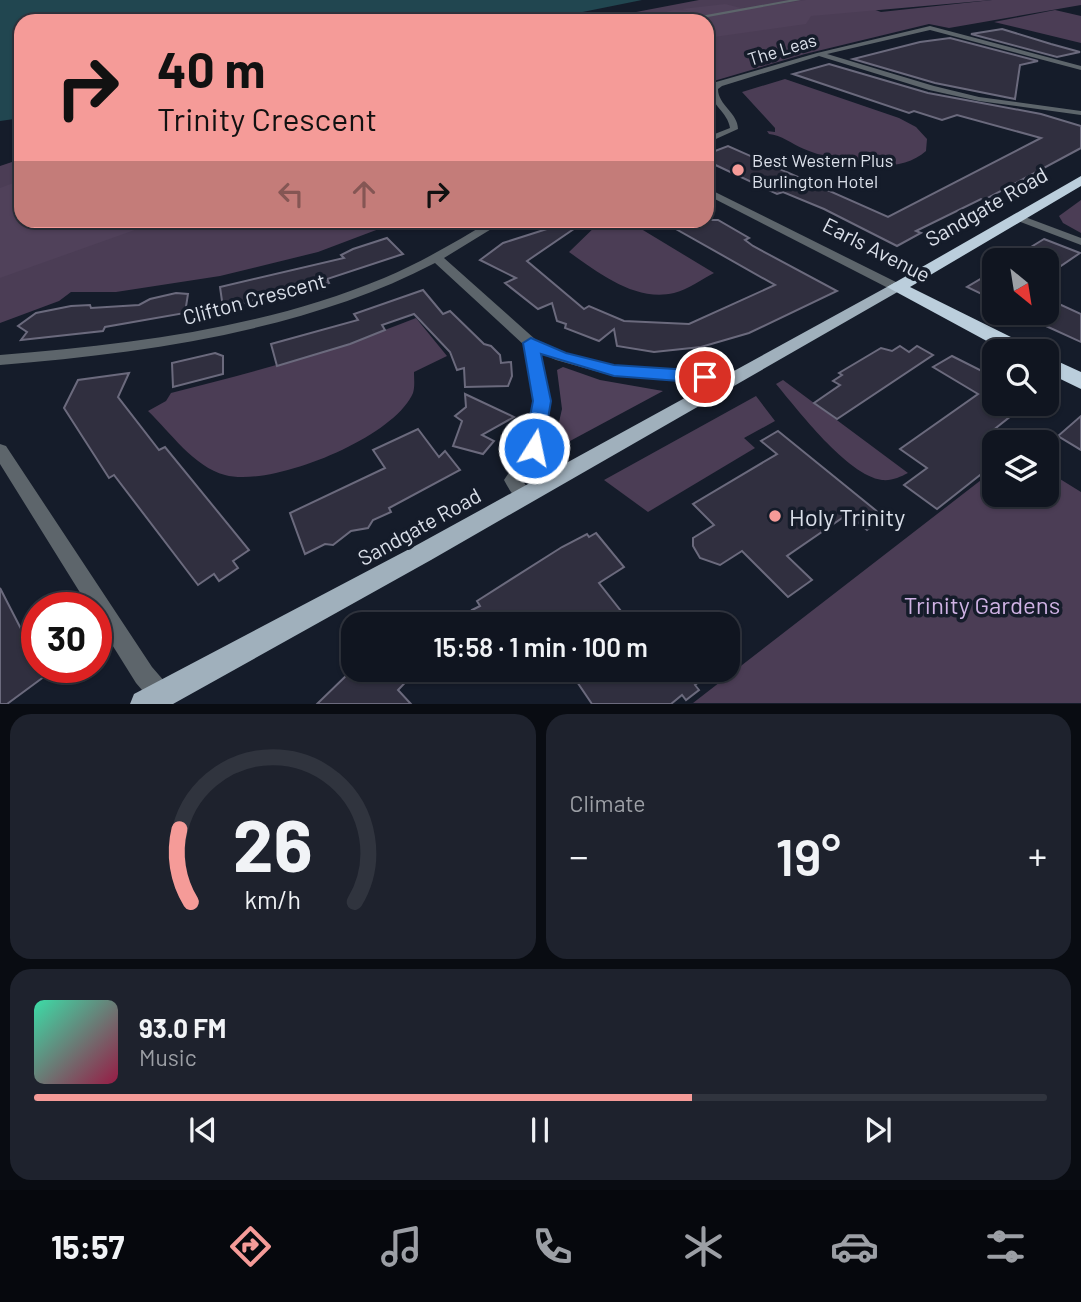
<!DOCTYPE html>
<meta charset="utf-8">
<style>
:root{--surface:#101520;--page:#1e222d;--text:#f1f3f6;--muted:#9c9fa5;--line:#30343e;--accent:#f59b98}
body{margin:0;font-family:Barlow,sans-serif;background:var(--page);color:var(--text);height:100vh;display:flex;flex-direction:column;font-size:26px;white-space:nowrap}
*{box-sizing:border-box;margin:0}
p{font-size:23px;color:var(--muted)}
.icon{flex:none;width:38px;height:38px;fill:none;stroke:currentColor;stroke-width:2;stroke-linecap:round;stroke-linejoin:round}
.map{position:relative;height:704px;overflow:hidden}
.drawer{display:flex;flex-direction:column;gap:10px;padding:10px;background:#090c12;flex:1}
.drawer>*{flex:none}
.top-card{position:absolute;left:14px;top:14px;width:700px;height:214px;border-radius:21px;box-shadow:0 2px 5px #0004,0 0 0 2px var(--line);background:#f59b98;color:#111;overflow:hidden}
.needle{width:46px;rotate:150deg}
.controls{position:absolute;left:982px;top:248px;display:grid;gap:14px}
.controls a{display:grid;place-items:center;width:77px;height:77px;border-radius:14px;background:var(--surface);box-shadow:0 2px 5px #0004,0 0 0 2px var(--line);font-size:35px}
.speed{position:absolute;left:21px;top:592px;display:flex;gap:14px;font-size:35px;font-weight:700;text-align:center}
.speed>*{display:grid;place-content:center;width:91px;height:91px;border-radius:50%;background:var(--surface);box-shadow:0 2px 5px #0004,0 0 0 2px var(--line);line-height:1}
.speed .limit{border:10px solid #d22;background:#fff;color:#111}
.pin{position:absolute;display:grid;place-items:center;width:60px;height:60px;color:#fff;margin:-30px;border:4px solid #fff;border-radius:50%;box-shadow:0 2px 7px #0007}
.me{position:absolute;width:77px;margin:-38px;rotate:10deg;stroke-linejoin:round;filter:drop-shadow(0 0 5px #0008)}
.turn{display:flex;align-items:center;gap:24px;height:147px;padding:0 28px;font-size:32px}
.turn .icon{width:91px;height:91px;stroke-width:2.5}
.turn b{display:block;font-size:49px;line-height:60px}
.lanes{display:flex;align-items:center;height:66px;padding:0 28px;background:#0003;justify-content:center;gap:35px;direction:ltr}
.lanes .off{opacity:.35}
.big{font-size:52px;font-weight:600;line-height:1.1}
.drawer .widget{flex:1;display:flex;flex-direction:column;justify-content:center;gap:10px;min-width:0;padding:0 24px;border-radius:21px;background:var(--page)}
.drawer .dial{align-items:center;gap:0}
.dial svg{height:182px;overflow:visible;fill:none;stroke:var(--line);stroke-width:7;stroke-linecap:round;text-anchor:middle}
.dial text{fill:var(--text);stroke:none}
.song{display:flex;align-items:center;gap:21px}
.cover{width:84px;height:84px;border-radius:10px;background:linear-gradient(135deg,hsl(160 70% 55%),hsl(340 70% 35%))}
.played{height:7px;border-radius:4px;background:linear-gradient(90deg,var(--accent) 65%,var(--line) 65%)}
.keys{display:flex;justify-content:space-around;direction:ltr}
.heat{display:flex;justify-content:space-between;align-items:center;font-size:38px;direction:ltr}
.drawer .tiles{flex:1;display:grid;gap:10px;grid-template-columns:1fr 1fr}
.widget:last-child{grid-column:span 2}
.trip{position:absolute;left:341px;top:612px;width:399px;height:70px;border-radius:21px;background:var(--surface);box-shadow:0 2px 5px #0004,0 0 0 2px var(--line);font-weight:600;line-height:70px;text-align:center}
.tabs{display:flex;height:112px;justify-content:space-around;align-items:center;background:#06080d;color:var(--muted)}
.tabs .icon{width:49px;height:49px}
.tabs .current{color:var(--accent)}
.tabs b{font-size:32px;color:var(--text)}
.map>svg:first-child{display:block}
</style>
<div class="map">
<svg width="1081" height="704" viewBox="0 0 1081 704">
<rect width="100%" height="100%" fill="#151c2a"/>
<g fill="#4b3d55">
<polygon points="699,0 847,0 881,12 992,0 1081,0 1081,5 949,28 929,24 805,54 707,83 707,21 589,21"/>
<polygon points="1055,10 1081,16 1081,43 994,22"/>
<path d="M 785,79 L 899,118 L 916,127 L 927,139 L 926,151 C 896,178 837,162 804,149 C 792,144 781,135 769,134 L 767,131 L 775,132 L 775,128 L 742,92 Z"/>
<polygon points="21,159 21,220 400,221 318,252 220,276 116,292 71,292 59,301 0,323 0,166"/>
<polygon points="1081,200 1081,233 1063,223 1059,216"/>
<path d="M 601,221 L 628,221 L 714,273 C 702,279 687,290 674,293 C 635,302 599,273 569,252 Z"/>
<path d="M 416,318 L 447,356 L 414,372 C 414,378 415,387 413,393 C 394,438 271,488 225,475 C 194,467 170,432 148,411 L 166,401 L 171,393 C 255,372 336,350 416,318 Z"/>
<path d="M 783,380 L 908,473 C 900,477 892,481 882,480 C 847,475 798,410 776,384 Z"/>
<polygon points="756,396 775,421 744,438 755,448 648,512 604,480"/>
<polygon points="994,470 994,495 1046,495 1047,471 1081,492 1081,703 693,703"/>
</g>
<g fill="#50415a">
<polygon points="806,0 992,0 823,15 811,16 806,24 707,38 707,21 662,21 646,17 674,10 690,11 682,9 725,4 745,9"/>
<polygon points="21,180 21,220 160,221 0,278 0,188"/>
<polygon points="563,367 600,380 663,391 557,448 554,444 562,409 557,370"/>
</g>
<polygon fill="#214650" points="0,0 642,0 538,21 21,21 21,118 0,121"/>
<g fill="#302f3f" stroke="#6b6a7d" stroke-width="2">
<polygon points="1002,29 1051,44 1080,52 1057,57 971,34"/>
<polygon points="950,38 1038,61 1020,65 1015,99 935,83 853,59 920,42"/>
<polygon points="829,64 928,93 1041,114 1081,126 1081,148 984,200 981,199 916,231 921,233 897,246 824,209 783,192 777,194 707,161 707,154 728,146 888,217 1041,138 957,115 942,120 914,111 909,113 793,74"/>
<polygon points="575,220 584,222 527,261 584,309 589,306 624,321 689,324 775,285 660,220 718,220 749,238 745,240 753,246 837,291 749,333 701,347 654,352 617,346 614,329 599,341 565,328 566,324 557,321 552,303 538,309 505,283 516,278 480,260 503,243"/>
<polygon points="387,238 403,254 327,279 329,283 223,308 220,287 344,258 341,255 353,249"/>
<polygon points="1044,239 1080,253 1046,276 1046,261 1008,261"/>
<polygon points="994,271 994,300 967,287"/>
<polygon points="423,290 443,314 450,311 484,344 491,346 500,355 501,363 511,362 512,376 508,386 465,387 464,368 457,370 450,352 414,314 382,325 385,330 350,344 277,366 271,344 358,320 354,314"/>
<polygon points="176,293 188,294 185,313 105,327 103,331 21,340 27,332 18,326 36,313 71,306 90,305 91,308 139,305 150,299"/>
<polygon points="1046,298 1081,314 1081,342 1046,326"/>
<polygon points="900,346 909,352 917,346 933,355 837,419 814,403 840,385 833,381 842,375 839,373 881,348 892,351"/>
<polygon points="215,353 223,356 223,374 173,387 172,363"/>
<polygon points="952,356 994,377 994,404 1026,404 987,435 994,439 994,464 937,509 904,485 927,468 900,449 978,394 933,367"/>
<polygon points="129,373 118,397 159,450 165,447 249,550 233,561 238,568 219,581 214,574 198,585 114,475 109,478 64,408 78,380"/>
<polygon points="465,394 514,417 482,435 494,441 483,454 453,446 462,421 455,416 466,407"/>
<polygon points="1081,416 1081,450 1058,436"/>
<polygon points="418,429 439,457 445,451 460,470 389,508 391,512 373,520 368,528 351,531 333,545 325,544 305,554 290,513 385,468 373,450"/>
<polygon points="778,431 884,517 867,530 848,514 787,556 812,580 788,597 742,551 720,565 700,558 693,546 693,538 714,525 693,504 777,454 761,441"/>
<polygon points="596,533 624,567 599,583 632,625 481,625 472,610 480,606 477,601 562,547 587,534 589,537"/>
<polygon points="0,588 37,660 37,667 40,667 45,676 7,704 0,704"/>
<polygon points="352,670 417,670 398,690 411,704 317,704"/>
<polygon points="569,670 713,670 695,685 699,690 686,700 682,695 671,704 592,704"/>
</g>
<g fill="none" stroke-linecap="round" stroke-linejoin="round">
<g fill="#5d656b" fill-rule="evenodd">
<polygon points="789,0 801,0 686,21 673,21"/>
<path d="M 930,26 L 1081,66 L 1081,70 L 930,30 L 827,54 L 934,86 L 979,97 L 1081,111 L 1081,115 L 979,101 L 929,90 L 819,56 L 722,86 L 718,89 C 718,105 738,113 738,129 L 707,143 L 707,137 L 730,128 C 728,112 710,105 710,88 L 716,82 L 817,53 Z"/>
<polygon points="707,188 900,284 902,287 896,291 892,290 707,195"/>
<polygon points="1017,214 1081,238 1081,245 1013,219 1013,215"/>
<path d="M 492,220 L 506,220 L 444,258 L 536,340 L 566,354 L 613,366 L 705,372 L 731,378 L 733,382 L 731,386 L 726,387 L 705,382 L 613,376 L 556,360 L 540,353 L 550,402 L 542,448 L 522,480 L 533,495 L 530,500 C 517,505 510,491 504,480 L 526,447 L 534,402 L 524,345 L 435,263 C 305,331 145,353 0,365 L 0,355 C 129,345 264,328 384,278 C 422,262 457,241 492,220 Z"/>
<polygon points="0,444 6,446 152,667 171,689 174,697 172,704 154,704 136,683 96,619 96,607 89,607 0,464"/>
</g>
<polygon fill="#a0b0bc" fill-rule="evenodd" points="896,282 901,284 904,287 901,290 431,560 173,704 130,704 134,694 415,546"/>
<g fill="#bbcedc" fill-rule="evenodd">
<polygon points="1081,176 1081,186 910,287 1031,347 1034,352 1007,352 887,287"/>
<polygon points="1046,356 1081,372 1081,389 1046,372"/>
</g>
</g>
<polygon fill="#1a73e8" stroke="#114b97" stroke-width="2" points="531,338 566,353 614,365 705,371 714,377 705,383 614,376 541,354 551,401 543,448 534,455 524,448 533,401 523,343"/>
<g fill="#f59b98" stroke="#151c2a" stroke-width="2.5">
<circle cx="738" cy="170" r="7"/>
<circle cx="775" cy="516" r="7"/>
</g>
<g text-anchor="middle" dominant-baseline="central" stroke-width="7" stroke-linejoin="round" paint-order="stroke">
<g font-size="18" fill="#dbe0ea" stroke="#151c2a">
<text transform="translate(782 49) rotate(-17)">The Leas</text>
</g>
<g font-size="18" fill="#dbe0ea" stroke="#151c2a" text-anchor="start">
<text x="752" y="160">Best Western Plus<tspan x="752" dy="21">Burlington Hotel</tspan></text>
</g>
<g font-size="21" fill="#dbe0ea" stroke="#151c2a">
<text transform="translate(986 206) rotate(-30)">Sandgate Road</text>
<text transform="translate(877 249) rotate(27)">Earls Avenue</text>
<text transform="translate(254 298) rotate(-15)">Clifton Crescent</text>
<text transform="translate(419 526) rotate(-29)">Sandgate Road</text>
</g>
<g font-size="24" fill="#dbe0ea" stroke="#151c2a" text-anchor="start">
<text x="789" y="516">Holy Trinity</text>
</g>
<g font-size="24" fill="#cfb2e4" stroke="#151c2a">
<text x="982" y="604">Trinity Gardens</text>
</g>
</g>
</svg>
<div class="controls">
<a><svg class="needle" viewBox="-14 -14 28 28"><path d="M0-13l5 13h-10z" fill="#e53935"/><path d="M0 13l5-13h-10z" fill="#9c9fa5"/></svg></a>
<a><svg class="icon" aria-label="search" viewBox="0 0 24 24"><circle cx="10" cy="10" r="6"/><path d="M15 15l6 6"/></svg></a>
<a><svg class="icon" aria-label="layers" viewBox="0 0 24 24"><path d="M12 4l9 5-9 5-9-5zM3 14l9 5 9-5"/></svg></a>
</div>
<div class="speed"><div class="limit">30</div></div>
<div class="pin" style="left:705px;top:377px;background:#d93025"><svg class="icon" aria-label="arrive" viewBox="0 0 24 24"><path d="M6 21V4h12l-3 4 3 4H6"/></svg></div>
<svg class="me" style="left:534px;top:448px" viewBox="-20 -20 40 40"><circle r="17" fill="#1a73e8" stroke="#fff" stroke-width="3"/><path d="M0-11L8 9 0 5-8 9z" fill="#fff"/></svg>
<div class="trip">15:58 · 1 min · 100 m</div>
<div class="top-card">
<div class="turn"><svg class="icon" aria-label="right" viewBox="0 0 24 24"><path d="M7 20v-9h11M14 6l5 5-5 5"/></svg><div><b>40 m</b>Trinity Crescent</div></div>
<div class="lanes"><svg class="icon off" aria-label="left" viewBox="0 0 24 24"><path d="M17 20v-9H6M10 6l-5 5 5 5"/></svg><svg class="icon off" aria-label="ahead" viewBox="0 0 24 24"><path d="M12 20V5M6 11l6-6 6 6"/></svg><svg class="icon" aria-label="right" viewBox="0 0 24 24"><path d="M7 20v-9h11M14 6l5 5-5 5"/></svg></div>
</div>
</div>
<section class="drawer">
<div class="tiles">
<div class="widget dial"><svg viewBox="0 0 100 80">
<path d="M14 69A42 42 0 1 1 86 69"/>
<path d="M14 69A42 42 0 0 1 9 37" stroke="#f59b98"/>
<text x="50" y="56" font-size="32" font-weight="700">26</text>
<text x="50" y="72" font-size="11">km/h</text>
</svg></div>
<div class="widget"><p>Climate</p>
<div class="heat"><a>−</a><b class="big">19°</b><a>+</a></div>
</div>
<div class="widget">
<div class="song"><i class="cover"></i><div><b>93.0 FM</b><p>Music</p></div></div>
<div class="played"></div>
<div class="keys"><svg class="icon" aria-label="previous" viewBox="0 0 24 24"><path d="M18 5L8 12l10 7zM5 5v14"/></svg><svg class="icon" aria-label="pause" viewBox="0 0 24 24"><path d="M8 5v14M16 5v14"/></svg><svg class="icon" aria-label="next" viewBox="0 0 24 24"><path d="M6 5l10 7-10 7zM19 5v14"/></svg></div>
</div>
</div>
</section>
<nav class="tabs">
<b>15:57</b>
<svg class="icon current" aria-label="directions" viewBox="0 0 24 24"><path d="M12 3l9 9-9 9-9-9zM9 14v-3h6M13 9l2 2-2 2"/></svg>
<svg class="icon" aria-label="music" viewBox="0 0 24 24"><path d="M9 18V5l10-2v13"/><circle cx="6" cy="18" r="3"/><circle cx="16" cy="16" r="3"/></svg>
<svg class="icon" aria-label="phone" viewBox="0 0 24 24"><path d="M5 4h4l2 5-3 2q2 4 5 5l2-3 5 2v4C11 20 4 13 5 4z"/></svg>
<svg class="icon" aria-label="climate" viewBox="0 0 24 24"><path d="M12 3v18M4 7l16 10M4 17L20 7"/></svg>
<svg class="icon" aria-label="car" viewBox="0 0 24 24"><path d="M5 17H2v-5l4-1 3-4h7l3 4 3 1v5h-3M9 17h6M6 11h13"/><circle cx="7" cy="17" r="2"/><circle cx="17" cy="17" r="2"/></svg>
<svg class="icon" aria-label="filters" viewBox="0 0 24 24"><path d="M4 7h16M4 17h16"/><circle cx="9" cy="7" r="2"/><circle cx="15" cy="17" r="2"/></svg>
</nav>
